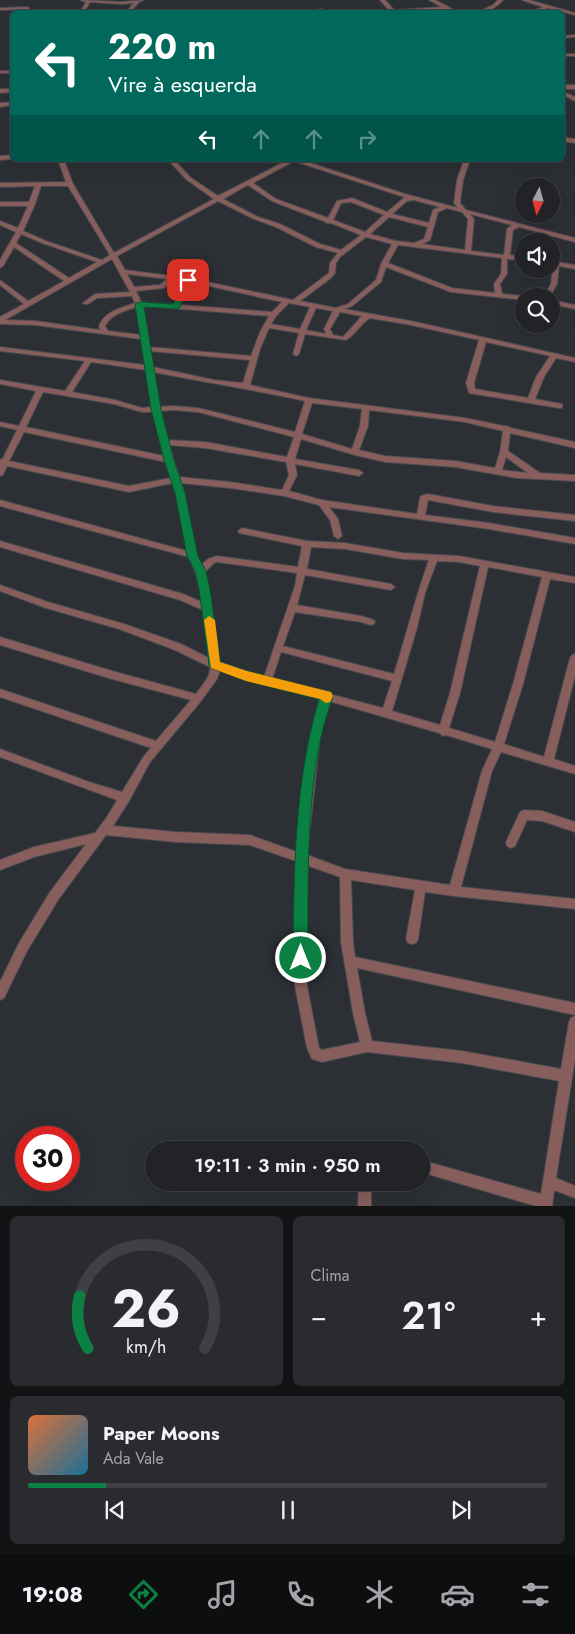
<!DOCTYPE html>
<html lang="pt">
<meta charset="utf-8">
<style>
:root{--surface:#212327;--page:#292b2f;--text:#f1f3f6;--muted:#a2a4a7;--line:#3e4044;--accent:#0b8043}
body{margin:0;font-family:Jost,sans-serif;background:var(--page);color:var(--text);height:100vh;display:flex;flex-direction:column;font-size:19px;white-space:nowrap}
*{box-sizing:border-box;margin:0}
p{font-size:16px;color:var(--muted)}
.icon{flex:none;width:28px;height:28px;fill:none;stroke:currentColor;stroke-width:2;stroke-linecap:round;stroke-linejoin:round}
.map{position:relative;height:1206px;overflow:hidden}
.drawer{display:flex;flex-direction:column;gap:10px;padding:10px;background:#121315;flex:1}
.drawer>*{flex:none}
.banner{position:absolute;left:10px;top:10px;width:555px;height:152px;border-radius:8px;box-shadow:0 5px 20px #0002,0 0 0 1px var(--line);background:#00695c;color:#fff;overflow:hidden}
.needle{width:32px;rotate:186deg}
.controls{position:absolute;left:515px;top:178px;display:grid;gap:10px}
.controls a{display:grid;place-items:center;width:45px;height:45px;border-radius:50%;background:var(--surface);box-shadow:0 5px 20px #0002,0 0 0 1px var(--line);font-size:25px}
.speed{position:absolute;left:15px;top:1126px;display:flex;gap:10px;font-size:25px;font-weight:700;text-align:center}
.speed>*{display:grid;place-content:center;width:65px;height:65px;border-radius:50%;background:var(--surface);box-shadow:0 5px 20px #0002,0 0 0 1px var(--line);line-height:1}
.speed .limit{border:8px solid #d22;background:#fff;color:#111}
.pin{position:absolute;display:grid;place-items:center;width:42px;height:42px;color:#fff;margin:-21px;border-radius:10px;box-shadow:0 2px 8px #0006}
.me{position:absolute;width:55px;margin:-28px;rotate:0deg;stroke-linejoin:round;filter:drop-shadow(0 0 4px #0008)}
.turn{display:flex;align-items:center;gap:18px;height:105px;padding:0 15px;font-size:22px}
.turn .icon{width:65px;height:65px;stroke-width:2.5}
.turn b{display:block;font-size:35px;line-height:42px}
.lanes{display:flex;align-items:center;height:48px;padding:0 15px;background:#0003;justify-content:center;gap:25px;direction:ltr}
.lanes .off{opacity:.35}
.big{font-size:38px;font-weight:600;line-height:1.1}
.drawer .tile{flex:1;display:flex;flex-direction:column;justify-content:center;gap:8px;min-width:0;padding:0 18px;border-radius:8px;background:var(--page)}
.drawer .dial{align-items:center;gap:0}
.dial svg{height:130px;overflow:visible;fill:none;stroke:var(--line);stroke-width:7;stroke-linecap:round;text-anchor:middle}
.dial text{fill:var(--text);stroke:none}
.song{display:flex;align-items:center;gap:15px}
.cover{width:60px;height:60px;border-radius:8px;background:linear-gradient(135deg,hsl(20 70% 55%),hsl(200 70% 35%))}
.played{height:5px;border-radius:2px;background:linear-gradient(90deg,var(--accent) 15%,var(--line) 15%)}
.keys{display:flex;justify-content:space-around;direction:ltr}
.heat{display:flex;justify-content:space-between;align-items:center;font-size:28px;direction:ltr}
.drawer .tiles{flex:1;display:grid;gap:10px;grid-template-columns:1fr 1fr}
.tile:last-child{grid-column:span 2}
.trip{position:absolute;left:145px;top:1141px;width:285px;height:50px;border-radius:25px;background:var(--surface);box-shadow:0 5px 20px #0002,0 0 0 1px var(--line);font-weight:600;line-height:50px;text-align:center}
.tabs{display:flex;height:80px;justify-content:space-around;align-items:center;background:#0d0e10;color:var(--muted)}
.tabs .icon{width:35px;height:35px}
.tabs .active{color:var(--accent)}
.tabs b{font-size:22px;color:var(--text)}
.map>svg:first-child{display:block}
</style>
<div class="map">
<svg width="575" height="1207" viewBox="0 0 575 1207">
<rect width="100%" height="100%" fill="#2c2f34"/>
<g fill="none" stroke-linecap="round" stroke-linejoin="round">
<defs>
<g id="minor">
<polygon points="80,0 122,2 144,0 139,2 130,12 126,12 134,3 122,4 90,2 84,12 80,12 86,2"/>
<polygon points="380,0 385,0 394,10 442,7 429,0 435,0 458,12 453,12 447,9 430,11 370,12 372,11 389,10"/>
<path d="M 498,0 L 503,0 C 497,7 487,13 478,12 L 493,5 Z"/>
<polygon points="522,0 529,0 575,13 575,15 548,8 538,12 533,12 533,11 543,7"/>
<polygon points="27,7 29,8 29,9 0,10 0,8"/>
<polygon points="320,9 322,9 323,12 319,12 318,10"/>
<polygon points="575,35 575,37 562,38 562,36"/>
<rect x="562" y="54" width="13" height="2"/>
<rect x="0" y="71" width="12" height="2"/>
<rect x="562" y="85" width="13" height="4"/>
<polygon points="0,89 12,89 12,92 0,93"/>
<polygon points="562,91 575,97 575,101 562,94"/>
<polygon points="12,102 12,105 0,107 0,103"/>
<polygon points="562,137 575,139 575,143 562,141"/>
<polygon points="12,155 12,159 0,160 0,156"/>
<path d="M 58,160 L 64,160 L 73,184 L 114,253 L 214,199 L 187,180 L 168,160 L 174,160 L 191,178 L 218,196 L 288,160 L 301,160 L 405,194 L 458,208 L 454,203 L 457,180 L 464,160 L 470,160 L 463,180 L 460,203 L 466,210 L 575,238 L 575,242 L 519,227 L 513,230 L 510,255 L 524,257 L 524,261 L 507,259 L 507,274 L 500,284 L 502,294 L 525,296 L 524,296 L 524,300 L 451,292 L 386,267 L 381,282 L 352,306 L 344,309 L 411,321 L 575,358 L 575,362 L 556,358 L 544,377 L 535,399 L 562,404 L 562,408 L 559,408 L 469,393 L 466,383 L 479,340 L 411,325 L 370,318 C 360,324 356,334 346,340 L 305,334 L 299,354 L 296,356 L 293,354 L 299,333 L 269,328 L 260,349 L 250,385 L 309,398 L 465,418 L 504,426 L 507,426 L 511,428 L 575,442 L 575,448 L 510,433 L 508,451 L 540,473 L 575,475 L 575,481 L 517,478 L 455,467 L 385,462 L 355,455 L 301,439 L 295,459 L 359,470 L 363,473 L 359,476 L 295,464 L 297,475 L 289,491 L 322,500 L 417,514 L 420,498 L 421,496 L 428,494 L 493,506 L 575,515 L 575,521 L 493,512 L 428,500 L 425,515 L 489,523 L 575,538 L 575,544 L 489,529 L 329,507 L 338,519 L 342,536 L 338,539 L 334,536 L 330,520 L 319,505 L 284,496 L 230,488 L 181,483 L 184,493 L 196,555 L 201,565 L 208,559 L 217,556 L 298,567 L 302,546 L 239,533 L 238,531 L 242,528 L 307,541 L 345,543 L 403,553 L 459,556 L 575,577 L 575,583 L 550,579 L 523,684 L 504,744 L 544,757 L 570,658 L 572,655 L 575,654 L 575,676 L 554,759 L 575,766 L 575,774 L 501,752 L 492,771 L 461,887 L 575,899 L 575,909 L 454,896 L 425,892 L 418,939 L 416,943 L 412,944 L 408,943 L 406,939 L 415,890 L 351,880 L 353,942 L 355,957 L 575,1003 L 575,1015 L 357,968 L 365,1013 L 372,1041 L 462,1051 L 561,1069 L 569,1022 L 571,1018 L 575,1016 L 575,1059 L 556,1178 L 575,1186 L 575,1198 L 554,1190 L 552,1207 L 539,1207 L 421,1172 L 421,1160 L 541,1194 L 559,1081 L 462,1063 L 367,1052 L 322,1062 L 312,1059 L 307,1048 L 295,986 L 296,861 L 250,845 L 176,842 L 106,835 L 58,900 L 27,951 L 4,998 L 0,1000 L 0,982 L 19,943 L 50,892 L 86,844 L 34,857 L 0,870 L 0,860 L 34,847 L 95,833 L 107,817 L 117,800 L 0,757 L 0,749 L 89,782 L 122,792 L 144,756 L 151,748 L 0,697 L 0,689 L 156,741 L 191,700 L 112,679 L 0,645 L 0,637 L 112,671 L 196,694 C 202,685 211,677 210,667 L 175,650 L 119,629 L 46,608 L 0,591 L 0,585 L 48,602 L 124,624 L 181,644 L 209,658 L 203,610 L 180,600 L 0,547 L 0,541 L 183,594 L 202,602 C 200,586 196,572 189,557 L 0,506 L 0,500 L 187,551 L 176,493 L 173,483 L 129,492 L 7,466 L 3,475 L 0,476 L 0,459 L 2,460 L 17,430 L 0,426 L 0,422 L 19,426 L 36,391 L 0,384 L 0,380 L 65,391 L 85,361 L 0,351 L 0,347 L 145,365 L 141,339 L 35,325 L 0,324 L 0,317 L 24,304 L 0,285 L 0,280 L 28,301 L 64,281 L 14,247 L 3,266 L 0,268 L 0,260 L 16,232 L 0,225 L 0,221 L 18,228 L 28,206 L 0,206 L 0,202 L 29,202 L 35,186 L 0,187 L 0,183 L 66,182 ZM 294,161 L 401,196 L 405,197 L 387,212 L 352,198 L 337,201 L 328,218 L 276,199 L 253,183 ZM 248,185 L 272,201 L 326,222 L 327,223 L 331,223 L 361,235 L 341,250 L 320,244 L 280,224 L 258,217 L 223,199 ZM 41,186 L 68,186 L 110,255 L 102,260 L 46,241 L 23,231 L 35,204 ZM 414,200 L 440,207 L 433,210 L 429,223 L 392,214 L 407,201 ZM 218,201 L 254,219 L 276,227 L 316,247 L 338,253 L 330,263 L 329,273 L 293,300 L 188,278 L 125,270 L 117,256 ZM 351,202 L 384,215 L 365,232 L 333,220 L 341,203 ZM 447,208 L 462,212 L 468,219 L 465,250 L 422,244 L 430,240 L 438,212 ZM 470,214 L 512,225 L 507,229 L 504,255 L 471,251 L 474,219 ZM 389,217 L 428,227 L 424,239 L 414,243 L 396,241 L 370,234 ZM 21,234 L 42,243 L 97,262 L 69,278 L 16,243 ZM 366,237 L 392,244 L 381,264 L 376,280 L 348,304 L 336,308 L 300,301 L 331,278 L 335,273 L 336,263 L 340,257 ZM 398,245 L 502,258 L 501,274 L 494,284 L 495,293 L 452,288 L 388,263 ZM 112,259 L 130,292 L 95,294 L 83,303 L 84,304 L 88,304 L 97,298 L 132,296 L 135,303 C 121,308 105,311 99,326 L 100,330 L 35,321 L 5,320 ZM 127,274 L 167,279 L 160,285 L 134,287 ZM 174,280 L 184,281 L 174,305 L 141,302 L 136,291 L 164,288 ZM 190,282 L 282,302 L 272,312 L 180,305 ZM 289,303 L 310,307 L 300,329 L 271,324 L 276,316 ZM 143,306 L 269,316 L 260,332 L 251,356 L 149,347 L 148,340 L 149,338 L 148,336 ZM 136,307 L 141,335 L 108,331 L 105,326 C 111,314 125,311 136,307 ZM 316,308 L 333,311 L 324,329 L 326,334 L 306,330 ZM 340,312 L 362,316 L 343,337 L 333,335 L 330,329 ZM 486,342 L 550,356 L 536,377 L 528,398 L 475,389 L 474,383 ZM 150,351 L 250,360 L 243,383 L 214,380 L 153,367 ZM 91,362 L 146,370 L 152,407 L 142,408 L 115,400 L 72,392 ZM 153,372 C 204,382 255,390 305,401 L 295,432 L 198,408 L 173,406 L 159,407 ZM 43,392 L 114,404 L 142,412 L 153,412 L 164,456 L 26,427 ZM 312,403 L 362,409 L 360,426 L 352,449 L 302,434 ZM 173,410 L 198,412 L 294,437 L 287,457 L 205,442 L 168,440 L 160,411 ZM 369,410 L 465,422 L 503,431 L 500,452 L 495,468 L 455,461 L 385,456 L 359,450 L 368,426 ZM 24,432 L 166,462 L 171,478 L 129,486 L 9,461 ZM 169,445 L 205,448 L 286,462 L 289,475 L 282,490 L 230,482 L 179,477 ZM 506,457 L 528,473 L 502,470 ZM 311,547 L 345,549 L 403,559 L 429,560 C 415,598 406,636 394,674 L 283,646 L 295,612 L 361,622 L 371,625 L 374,624 L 375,622 L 374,620 L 361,616 L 297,605 L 305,575 L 391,590 L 395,587 L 391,584 L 307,569 ZM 437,561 L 459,562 L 480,566 L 450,693 L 440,725 L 392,711 L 417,628 L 425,593 ZM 217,562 L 297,573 L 295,586 L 264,677 L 219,662 L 212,608 L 205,572 L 214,563 ZM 488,567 L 542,577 L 513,684 L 495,742 L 449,728 L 460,693 ZM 281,652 L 392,681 L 383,708 L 272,679 ZM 220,670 L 247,680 L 321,699 L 310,736 L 297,852 L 250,835 L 176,832 L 113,826 L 129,801 L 150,762 L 201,701 L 217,679 ZM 329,701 L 439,733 L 443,736 L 446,735 L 492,749 L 482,771 L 450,885 L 345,869 L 307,855 L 320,736 ZM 306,865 L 340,877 L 341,942 L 353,1013 L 360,1042 L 322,1050 L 319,1048 L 307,986 Z"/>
<polygon points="551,261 575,265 575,269 559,266 557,284 550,296 544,296 551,284 553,265 551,265"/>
<polygon points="551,300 575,305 575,309 551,304"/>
<polygon points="524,810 542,811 575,822 575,832 542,821 527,820 515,846 511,848 507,846 506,843 507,840 520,812"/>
<polygon points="359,1182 371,1182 371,1207 358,1207"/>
</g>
</defs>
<use href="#minor" stroke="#484b50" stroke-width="2"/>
<use href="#minor" fill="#875e5c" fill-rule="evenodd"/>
</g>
<path fill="#0b8043" stroke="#07532c" d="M 185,278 L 192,280 L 179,309 L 144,307 L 161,409 L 174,460 L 185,493 L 198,556 L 206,571 L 210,589 L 220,662 L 247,671 L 326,691 L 331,692 L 333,696 C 329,709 324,723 321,737 C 306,809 308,885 308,958 L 306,964 L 301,966 L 296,964 L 293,958 C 294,870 294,784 319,699 L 246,681 L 211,668 L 209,665 L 199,589 L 195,571 L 187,556 L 175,493 L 164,460 L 151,409 L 135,304 L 140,302 L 173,304 Z"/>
<polygon fill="#f59e0b" points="209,616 215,620 220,662 247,671 331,692 333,696 330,702 326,703 320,699 246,681 211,668 204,620"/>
</svg>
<div class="controls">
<a><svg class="needle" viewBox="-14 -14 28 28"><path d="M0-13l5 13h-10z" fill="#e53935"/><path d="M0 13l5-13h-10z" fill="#a2a4a7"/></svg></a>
<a><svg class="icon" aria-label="sound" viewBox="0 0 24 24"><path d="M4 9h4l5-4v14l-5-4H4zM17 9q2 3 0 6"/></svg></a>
<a><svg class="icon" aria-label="search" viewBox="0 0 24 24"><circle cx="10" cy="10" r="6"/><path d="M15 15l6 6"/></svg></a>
</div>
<div class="speed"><div class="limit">30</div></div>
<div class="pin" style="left:188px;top:280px;background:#d93025"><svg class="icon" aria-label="arrive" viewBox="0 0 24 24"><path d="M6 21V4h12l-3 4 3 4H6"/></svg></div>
<svg class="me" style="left:301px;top:958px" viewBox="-20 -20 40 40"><circle r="17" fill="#0b8043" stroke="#fff" stroke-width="3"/><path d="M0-11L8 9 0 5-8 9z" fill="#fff"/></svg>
<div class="trip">19:11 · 3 min · 950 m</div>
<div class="banner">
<div class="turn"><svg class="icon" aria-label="left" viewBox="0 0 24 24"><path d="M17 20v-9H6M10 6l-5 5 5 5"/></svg><div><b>220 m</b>Vire à esquerda</div></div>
<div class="lanes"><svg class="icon" aria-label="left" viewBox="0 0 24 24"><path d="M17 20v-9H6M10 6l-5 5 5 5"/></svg><svg class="icon off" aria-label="ahead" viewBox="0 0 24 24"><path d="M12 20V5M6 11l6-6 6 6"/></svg><svg class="icon off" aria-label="ahead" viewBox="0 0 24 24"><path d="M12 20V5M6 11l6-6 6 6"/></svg><svg class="icon off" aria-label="right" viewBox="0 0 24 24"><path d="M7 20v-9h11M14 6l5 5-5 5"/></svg></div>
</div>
</div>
<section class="drawer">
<div class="tiles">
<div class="tile dial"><svg viewBox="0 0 100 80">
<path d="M14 69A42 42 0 1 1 86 69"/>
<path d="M14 69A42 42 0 0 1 9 37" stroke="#0b8043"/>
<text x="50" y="56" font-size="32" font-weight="700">26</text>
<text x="50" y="72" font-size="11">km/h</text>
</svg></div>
<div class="tile"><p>Clima</p>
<div class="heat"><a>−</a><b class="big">21°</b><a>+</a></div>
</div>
<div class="tile">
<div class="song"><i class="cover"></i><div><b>Paper Moons</b><p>Ada Vale</p></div></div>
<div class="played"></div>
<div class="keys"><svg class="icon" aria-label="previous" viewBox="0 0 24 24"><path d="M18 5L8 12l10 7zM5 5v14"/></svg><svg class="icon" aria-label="pause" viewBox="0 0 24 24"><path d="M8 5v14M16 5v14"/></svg><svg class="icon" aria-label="next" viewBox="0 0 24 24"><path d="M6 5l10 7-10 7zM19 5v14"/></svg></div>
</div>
</div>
</section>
<nav class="tabs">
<b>19:08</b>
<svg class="icon active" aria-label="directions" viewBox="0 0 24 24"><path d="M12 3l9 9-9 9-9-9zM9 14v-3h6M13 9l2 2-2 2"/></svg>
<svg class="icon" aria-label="music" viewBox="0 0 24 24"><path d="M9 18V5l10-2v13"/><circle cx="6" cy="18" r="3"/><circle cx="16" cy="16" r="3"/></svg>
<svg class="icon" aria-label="phone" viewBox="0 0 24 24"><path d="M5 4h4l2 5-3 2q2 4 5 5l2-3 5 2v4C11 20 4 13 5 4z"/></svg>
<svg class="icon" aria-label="climate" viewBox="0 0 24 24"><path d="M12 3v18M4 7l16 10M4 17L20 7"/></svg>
<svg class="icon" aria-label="car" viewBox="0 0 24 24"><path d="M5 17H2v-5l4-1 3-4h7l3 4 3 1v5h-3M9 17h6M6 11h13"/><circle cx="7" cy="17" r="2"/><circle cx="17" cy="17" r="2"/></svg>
<svg class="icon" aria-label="filters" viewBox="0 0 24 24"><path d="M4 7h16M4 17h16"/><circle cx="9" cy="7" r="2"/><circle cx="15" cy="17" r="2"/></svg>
</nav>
